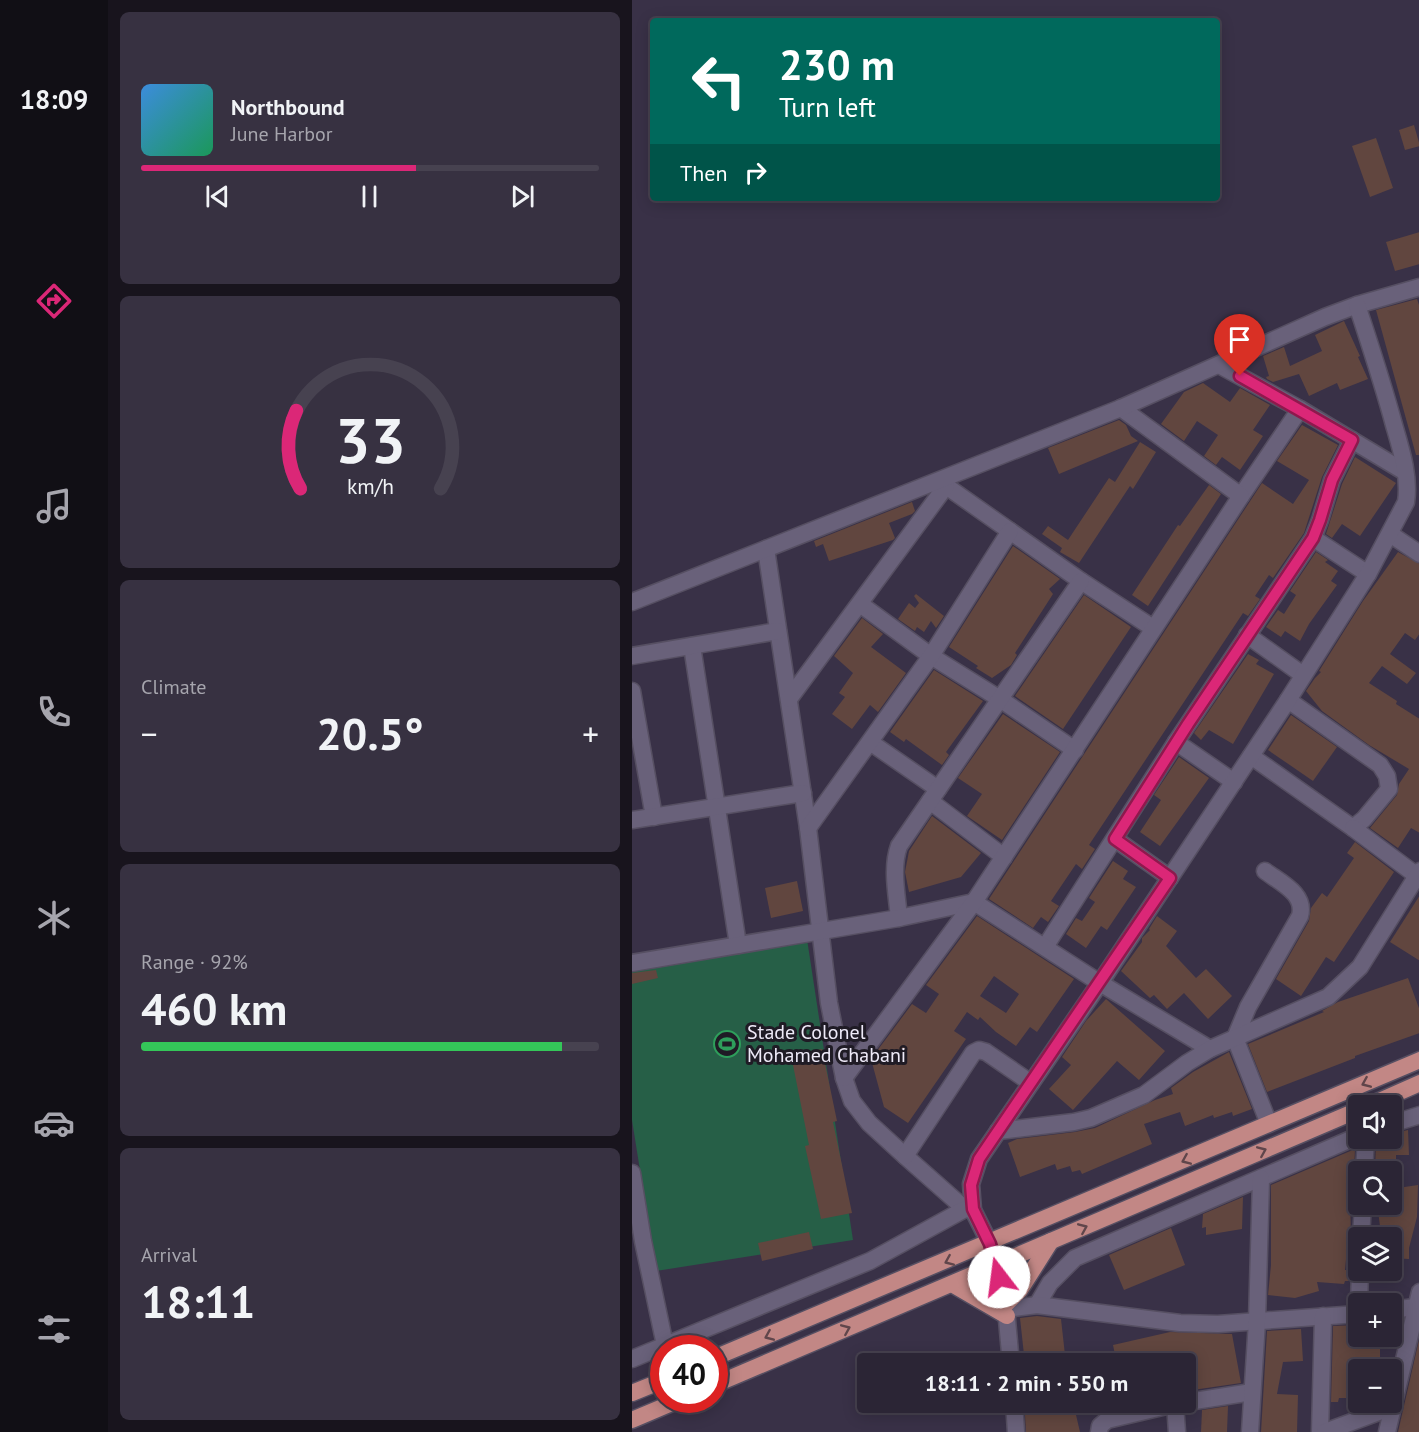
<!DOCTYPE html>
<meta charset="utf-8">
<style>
:root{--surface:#2b2535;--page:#373141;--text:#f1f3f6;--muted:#a6a5ad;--line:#474250;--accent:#db2777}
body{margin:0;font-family:"PT Sans",sans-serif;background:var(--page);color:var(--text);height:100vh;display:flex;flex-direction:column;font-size:22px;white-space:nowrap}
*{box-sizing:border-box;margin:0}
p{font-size:20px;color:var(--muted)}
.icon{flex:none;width:33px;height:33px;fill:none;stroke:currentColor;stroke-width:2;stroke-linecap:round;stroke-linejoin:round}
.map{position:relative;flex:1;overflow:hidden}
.side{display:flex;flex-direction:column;gap:12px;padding:12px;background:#18141d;width:524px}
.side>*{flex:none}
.guide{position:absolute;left:18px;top:18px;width:570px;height:183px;border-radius:6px;box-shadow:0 3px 15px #0003,0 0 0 2px var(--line);background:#00695c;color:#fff;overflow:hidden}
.buttons{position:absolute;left:716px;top:1095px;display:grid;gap:12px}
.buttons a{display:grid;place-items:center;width:54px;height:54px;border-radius:6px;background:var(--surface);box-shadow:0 3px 15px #0003,0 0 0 2px var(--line);font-size:30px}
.speed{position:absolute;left:18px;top:1335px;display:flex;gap:12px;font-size:30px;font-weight:700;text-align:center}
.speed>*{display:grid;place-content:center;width:78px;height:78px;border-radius:50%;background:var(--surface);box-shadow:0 3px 15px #0003,0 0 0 2px var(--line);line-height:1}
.speed .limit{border:9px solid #d22;background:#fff;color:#111}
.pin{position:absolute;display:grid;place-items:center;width:51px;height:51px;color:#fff;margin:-62px -26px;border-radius:50% 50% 50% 0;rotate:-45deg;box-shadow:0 0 6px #0007}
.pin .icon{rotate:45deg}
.me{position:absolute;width:66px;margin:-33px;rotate:345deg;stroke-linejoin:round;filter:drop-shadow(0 0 4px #0008)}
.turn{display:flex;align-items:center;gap:21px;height:126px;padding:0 30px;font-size:27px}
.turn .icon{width:78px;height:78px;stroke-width:2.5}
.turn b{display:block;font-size:42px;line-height:51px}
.then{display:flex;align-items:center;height:57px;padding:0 30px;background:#0003;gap:12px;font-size:22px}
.big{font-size:45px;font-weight:700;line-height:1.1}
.side .card{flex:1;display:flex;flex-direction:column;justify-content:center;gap:9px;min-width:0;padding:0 21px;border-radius:9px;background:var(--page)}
.side .dial{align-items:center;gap:0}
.dial svg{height:156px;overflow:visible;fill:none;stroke:var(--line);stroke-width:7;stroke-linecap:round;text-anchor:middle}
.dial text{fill:var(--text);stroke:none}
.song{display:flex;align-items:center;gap:18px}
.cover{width:72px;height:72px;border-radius:9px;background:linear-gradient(135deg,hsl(210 70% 55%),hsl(150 70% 35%))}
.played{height:6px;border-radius:3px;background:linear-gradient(90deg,var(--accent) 60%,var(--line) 60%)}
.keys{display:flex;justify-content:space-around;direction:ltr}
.heat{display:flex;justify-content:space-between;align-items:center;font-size:33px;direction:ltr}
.charge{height:9px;border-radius:4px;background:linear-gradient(90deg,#34c759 92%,var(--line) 0)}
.trip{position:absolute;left:225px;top:1353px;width:339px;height:60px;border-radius:6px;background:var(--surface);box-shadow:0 3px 15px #0003,0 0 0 2px var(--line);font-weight:700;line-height:60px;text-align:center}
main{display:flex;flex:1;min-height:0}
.tabs{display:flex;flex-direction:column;width:108px;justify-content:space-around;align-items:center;background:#110f15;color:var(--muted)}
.tabs .icon{width:42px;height:42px}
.tabs .active{color:var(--accent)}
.tabs b{font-size:27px;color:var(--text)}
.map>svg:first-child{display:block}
</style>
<main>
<nav class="tabs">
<b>18:09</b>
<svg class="icon active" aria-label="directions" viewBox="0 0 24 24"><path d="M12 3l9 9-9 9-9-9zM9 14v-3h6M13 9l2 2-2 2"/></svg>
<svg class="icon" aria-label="music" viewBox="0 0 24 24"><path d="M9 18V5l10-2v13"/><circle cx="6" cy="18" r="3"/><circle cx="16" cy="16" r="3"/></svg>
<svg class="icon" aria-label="phone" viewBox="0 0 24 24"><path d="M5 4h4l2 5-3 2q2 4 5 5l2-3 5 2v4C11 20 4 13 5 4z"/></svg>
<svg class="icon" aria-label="climate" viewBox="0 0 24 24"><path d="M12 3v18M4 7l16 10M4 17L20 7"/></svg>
<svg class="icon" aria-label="car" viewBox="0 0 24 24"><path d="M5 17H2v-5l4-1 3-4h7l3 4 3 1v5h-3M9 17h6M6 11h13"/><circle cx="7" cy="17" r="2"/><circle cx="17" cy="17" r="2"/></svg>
<svg class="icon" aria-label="filters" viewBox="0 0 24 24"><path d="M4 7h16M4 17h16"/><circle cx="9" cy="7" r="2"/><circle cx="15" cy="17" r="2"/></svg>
</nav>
<section class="side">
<div class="card">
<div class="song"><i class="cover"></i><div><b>Northbound</b><p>June Harbor</p></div></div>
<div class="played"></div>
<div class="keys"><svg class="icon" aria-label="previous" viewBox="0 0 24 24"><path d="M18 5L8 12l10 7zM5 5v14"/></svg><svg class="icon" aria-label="pause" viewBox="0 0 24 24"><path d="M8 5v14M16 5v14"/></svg><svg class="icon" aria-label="next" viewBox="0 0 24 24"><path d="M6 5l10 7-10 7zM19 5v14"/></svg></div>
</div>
<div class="card dial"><svg viewBox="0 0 100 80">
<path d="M14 69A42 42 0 1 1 86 69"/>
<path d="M14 69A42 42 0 0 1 12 29" stroke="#db2777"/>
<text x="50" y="56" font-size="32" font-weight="700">33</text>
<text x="50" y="72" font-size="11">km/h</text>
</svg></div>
<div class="card"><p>Climate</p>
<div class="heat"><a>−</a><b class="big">20.5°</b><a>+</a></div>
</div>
<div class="card"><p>Range · 92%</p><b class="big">460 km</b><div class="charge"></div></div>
<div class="card"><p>Arrival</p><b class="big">18:11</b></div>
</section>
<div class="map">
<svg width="788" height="1432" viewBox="0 0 788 1432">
<rect width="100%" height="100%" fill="#393147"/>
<polygon fill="#265f47" points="175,939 221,1240 24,1271 0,1120 0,967"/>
<g fill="#61463f" fill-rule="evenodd">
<polygon points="782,125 788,146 773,150 767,130"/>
<polygon points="744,138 761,188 738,197 720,146"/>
<polygon points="788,232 788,264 763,271 754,242"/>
<polygon points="785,299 788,308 788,455 784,455 744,310"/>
<polygon points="712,321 728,356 726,357 736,379 708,390 705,383 677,396 667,374 641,382 635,379 634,377 637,376 631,356 652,347 658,366 690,351 683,335"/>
<polygon points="571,383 598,402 608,388 638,405 621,430 631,436 608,470 590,457 584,465 572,456 586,435 565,421 552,441 529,424 552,392"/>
<polygon points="487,420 494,425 499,436 506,441 427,474 416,448"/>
<polygon points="670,425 706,445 690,477 672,533 641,578 637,575 623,596 628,599 616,616 611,613 457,845 463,849 450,869 444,864 419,901 427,906 416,922 409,917 401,928 357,899 630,483 661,504 677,480 645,461"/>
<polygon points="508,442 524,452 501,489 498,486 447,563 428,552 430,548 410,534 416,526 436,540 477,478 483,482"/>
<polygon points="723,457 764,483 728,536 710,524 700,538 694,534 710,484"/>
<polygon points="577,485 589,494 516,606 500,595 546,525 548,526"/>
<polygon points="280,502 283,511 280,514 257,523 263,538 261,540 197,561 191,544 184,547 182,541"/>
<polygon points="381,546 428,579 417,589 421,594 383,653 385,655 379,665 360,678 344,668 346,666 317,647"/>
<polygon points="684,552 696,560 693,562 706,571 699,581 705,585 677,624 668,641 653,631 649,637 634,627 646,610 652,614 664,595 658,591"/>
<polygon points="766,552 788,564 788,633 783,640 773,633 758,654 784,673 775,684 750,666 737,683 765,701 764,704 788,719 788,833 779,828 766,848 738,828 765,795 767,784 777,769 737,745 690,711 674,691 683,678 689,672 687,671 731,601"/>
<polygon points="284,594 312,616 304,628 299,621 292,632 285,627 283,631 266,619 277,603 283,608 287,603 282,596"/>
<polygon points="452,595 499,627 431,729 383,696"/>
<polygon points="230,618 251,634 239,647 274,673 246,712 238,705 220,729 200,714 213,697 207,693 221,673 202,656"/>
<polygon points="616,654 627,660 624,664 642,674 601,744 577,730 569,740 562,733"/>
<polygon points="302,670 351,701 314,752 317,755 310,765 274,739 272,742 258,732"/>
<polygon points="371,714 428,752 370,840 335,816 350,794 326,778"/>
<polygon points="659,715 705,747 681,781 636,750"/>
<polygon points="547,757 577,778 528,846 508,832 529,800 522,795"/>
<polygon points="300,816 349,853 329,877 277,892 273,872 277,851"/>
<polygon points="723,842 762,872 702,962 694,957 669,996 644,979 677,921 679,908 690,893 695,897 722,858 715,853"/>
<polygon points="481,861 496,871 491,879 504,887 475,930 469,926 454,948 434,934 444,918 450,921 463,902 457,898"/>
<polygon points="165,881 171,911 139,918 133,888"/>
<polygon points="788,895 788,961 758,942"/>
<path d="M 345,916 L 442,979 L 405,1032 L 398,1027 L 384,1046 L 364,1032 L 348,1017 L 346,1020 L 335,1012 L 322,1031 L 334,1039 L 276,1123 L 252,1107 L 239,1059 L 280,1004 L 294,1013 L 307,994 L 294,985 ZM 362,976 L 387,994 L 374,1013 L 348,996 Z"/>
<polygon points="525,916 545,931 534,946 564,978 574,969 600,996 576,1019 552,993 535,1009 522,995 518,998 489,971 510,942 510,938 518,930 517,929"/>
<polygon points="24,970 26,978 0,984 0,973"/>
<polygon points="776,978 788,1011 788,1033 723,1056 723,1058 635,1092 616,1044 692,1012 690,1011 706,1002"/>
<polygon points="474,999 533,1051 507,1080 485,1061 441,1110 417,1089 439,1065 430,1057 454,1021"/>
<polygon points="190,1049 205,1121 201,1122 220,1213 189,1219 173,1146 177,1145 159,1055"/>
<polygon points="597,1052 620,1109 601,1116 600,1112 582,1118 581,1115 553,1126 548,1112 512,1124 520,1144 450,1174 448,1170 440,1172 438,1166 425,1170 423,1164 388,1177 376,1143 385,1139 443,1132 463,1128 523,1100 541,1094 539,1088 561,1072"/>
<polygon points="776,1130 777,1155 764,1155 764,1172 743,1172 744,1140 759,1138 759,1134"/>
<polygon points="723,1149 721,1196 718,1196 719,1238 716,1238 713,1270 717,1270 717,1281 713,1281 712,1284 685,1282 687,1291 663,1298 636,1295 639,1265 639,1185"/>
<polygon points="786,1185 785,1217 777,1248 777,1259 759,1258 759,1238 740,1238 740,1225 748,1226 745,1204 759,1204 759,1189"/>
<polygon points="611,1197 610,1229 574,1235 574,1227 570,1228 571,1214"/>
<polygon points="539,1228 553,1265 492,1290 477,1255"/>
<polygon points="177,1232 181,1249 130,1261 126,1243"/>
<polygon points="405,1316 429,1319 434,1364 393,1364 388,1318"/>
<polygon points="726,1325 726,1336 748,1336 748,1370 726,1370 726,1398 707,1398 706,1402 699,1402 701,1326"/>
<polygon points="669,1329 671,1361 651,1362 645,1394 666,1395 665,1432 629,1432 635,1331"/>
<polygon points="538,1332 600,1334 609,1383 554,1391 554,1364 485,1364 481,1345"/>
<polygon points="787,1340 788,1432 766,1432"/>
<polygon points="413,1402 441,1402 448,1432 394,1432 393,1415 415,1410"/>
<polygon points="596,1406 595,1432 569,1432 570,1410"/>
</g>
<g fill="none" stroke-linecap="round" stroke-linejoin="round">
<defs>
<g id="minor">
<polyline points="587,365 668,409"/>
<polyline points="307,481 449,581 521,628"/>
<polyline points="609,496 668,409 773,472"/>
<polyline points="758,534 788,554"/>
<polyline points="681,538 736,574"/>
<polyline points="134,549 176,828 197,1003 212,1078 220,1101 237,1123 273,1156 333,1209"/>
<polyline points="228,604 299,656 368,699 443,750"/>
<polyline points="615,635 671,675"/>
<polyline points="60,646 106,945"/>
<polyline points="0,656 146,631"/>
<polyline points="0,691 22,817"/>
<polyline points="157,699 314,486"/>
<polyline points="238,742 306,789"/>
<polyline points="544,742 602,782"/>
<polyline points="619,756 721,828 732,819 757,789 755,776 748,765 656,700"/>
<polyline points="298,801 372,857"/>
<polyline points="0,820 171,793"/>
<polyline points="176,828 299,656 378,531"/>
<polyline points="721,828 788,878"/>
<polyline points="483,839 538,878"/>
<path d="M 633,871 C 649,883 674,894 668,916 L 616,1007 L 603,1038 L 637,1124"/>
<path d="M 267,918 C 265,895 259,868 267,846 L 449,581"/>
<polyline points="413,947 544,742 681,538 688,520 700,480 720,440"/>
<polyline points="0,963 267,918 342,902 468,983 578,1049"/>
<polyline points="212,1078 342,902 609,496 489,408"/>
<polyline points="759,1124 788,1115"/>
<polyline points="366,1131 442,1122 459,1118 512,1095 555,1063 578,1049 696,997 728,967 788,871"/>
<polyline points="273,1156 341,1053 347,1050 354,1052 399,1083"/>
<polyline points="732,1172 734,1138"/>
<polyline points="0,1173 11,1241 33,1345"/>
<polyline points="729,1238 731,1204"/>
<polyline points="727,1304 728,1270"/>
<polyline points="405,1305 418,1283 443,1258 726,1136"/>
<polyline points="374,1309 405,1305 548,1323 586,1324 726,1314"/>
<polyline points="759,1310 783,1307"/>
<polyline points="0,1359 238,1261 333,1209 341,1210"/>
<polyline points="543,1404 545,1432"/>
<polyline points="467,1432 468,1426 475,1420 543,1404 620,1392"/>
<polyline points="618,1432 625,1321 629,1178"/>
<polyline points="688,1432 691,1316"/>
<polyline points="693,1432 760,1407"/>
<polyline points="755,1432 788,1292"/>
</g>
<g id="tertiary">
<polyline points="0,602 489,408 693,317 725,305 788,287"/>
<path d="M 379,1364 L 374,1309 L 370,1290 L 358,1244 L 341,1210 L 339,1184 L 347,1159 L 468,983 L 656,700 L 736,574 L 774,502 C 778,477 769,449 762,425 C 751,384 738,345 725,305"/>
<polyline points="382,1402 384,1432"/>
</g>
<g id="primary">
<polyline points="736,1106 788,1083"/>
<polyline points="320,1284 375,1316"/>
<polyline points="373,1305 388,1290 419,1241"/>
<polyline points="82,1358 788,1060"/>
<polyline points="82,1385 726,1110"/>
<polyline points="0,1393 32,1380"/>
<polyline points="0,1420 47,1400"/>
</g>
</defs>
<use href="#minor" stroke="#564f62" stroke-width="19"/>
<use href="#tertiary" stroke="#564f62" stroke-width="19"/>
<use href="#primary" stroke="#564f62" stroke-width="19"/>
<use href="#minor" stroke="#69617a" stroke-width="16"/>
<use href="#tertiary" stroke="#69617a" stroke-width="16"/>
<use href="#primary" stroke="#c28785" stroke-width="16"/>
</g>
<defs><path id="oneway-chevron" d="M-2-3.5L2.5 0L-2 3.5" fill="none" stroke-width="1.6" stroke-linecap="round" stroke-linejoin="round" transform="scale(1.5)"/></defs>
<g stroke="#60464b">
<use href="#oneway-chevron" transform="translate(734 1083) rotate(157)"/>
<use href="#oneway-chevron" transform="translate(630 1151) rotate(-23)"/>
<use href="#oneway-chevron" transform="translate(554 1160) rotate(157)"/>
<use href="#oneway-chevron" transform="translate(451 1228) rotate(-23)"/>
<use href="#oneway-chevron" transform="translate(317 1261) rotate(157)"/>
<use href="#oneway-chevron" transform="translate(214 1329) rotate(-23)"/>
<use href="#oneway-chevron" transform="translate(137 1336) rotate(157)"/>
</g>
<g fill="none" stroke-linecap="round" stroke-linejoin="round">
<defs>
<polyline id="route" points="367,1277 358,1244 341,1209 339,1185 347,1159 538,878 483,839 556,724 681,538 688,520 700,480 720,440 608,376"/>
</defs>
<use href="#route" stroke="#8e194d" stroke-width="15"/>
<use href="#route" stroke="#db2777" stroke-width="10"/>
</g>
<defs>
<symbol id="stadium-ring" viewBox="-11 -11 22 22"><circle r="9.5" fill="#1f1b25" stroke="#2e9e5b" stroke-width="1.5"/><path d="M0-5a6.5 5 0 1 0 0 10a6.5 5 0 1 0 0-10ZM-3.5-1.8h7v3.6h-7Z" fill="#2e9e5b"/></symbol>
</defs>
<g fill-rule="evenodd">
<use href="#stadium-ring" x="80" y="1029" width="30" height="30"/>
</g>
<g text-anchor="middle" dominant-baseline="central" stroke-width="6" stroke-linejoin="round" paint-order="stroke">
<g font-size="20" fill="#eeeaf8" stroke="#1f1b25" text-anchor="start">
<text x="115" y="1032">Stade Colonel<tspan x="115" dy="23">Mohamed Chabani</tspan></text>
</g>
</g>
</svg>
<div class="buttons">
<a><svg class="icon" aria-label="sound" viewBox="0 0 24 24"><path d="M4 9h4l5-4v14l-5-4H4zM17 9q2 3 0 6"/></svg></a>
<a><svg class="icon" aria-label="search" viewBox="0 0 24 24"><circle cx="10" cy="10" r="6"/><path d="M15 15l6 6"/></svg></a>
<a><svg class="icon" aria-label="layers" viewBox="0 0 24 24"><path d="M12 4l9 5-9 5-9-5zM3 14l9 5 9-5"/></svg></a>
<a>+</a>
<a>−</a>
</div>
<div class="speed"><div class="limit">40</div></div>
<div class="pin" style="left:608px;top:376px;background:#d93025"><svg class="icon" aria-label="arrive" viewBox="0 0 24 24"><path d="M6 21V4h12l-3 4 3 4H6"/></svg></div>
<svg class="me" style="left:367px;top:1277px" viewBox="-20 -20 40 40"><circle r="19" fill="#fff"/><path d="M0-13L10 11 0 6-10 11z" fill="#db2777"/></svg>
<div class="trip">18:11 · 2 min · 550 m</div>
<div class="guide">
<div class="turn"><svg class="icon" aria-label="left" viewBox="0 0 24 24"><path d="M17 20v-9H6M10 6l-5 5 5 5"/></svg><div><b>230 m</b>Turn left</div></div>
<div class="then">Then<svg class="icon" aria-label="right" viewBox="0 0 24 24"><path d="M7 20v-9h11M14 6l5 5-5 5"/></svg></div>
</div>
</div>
</main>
